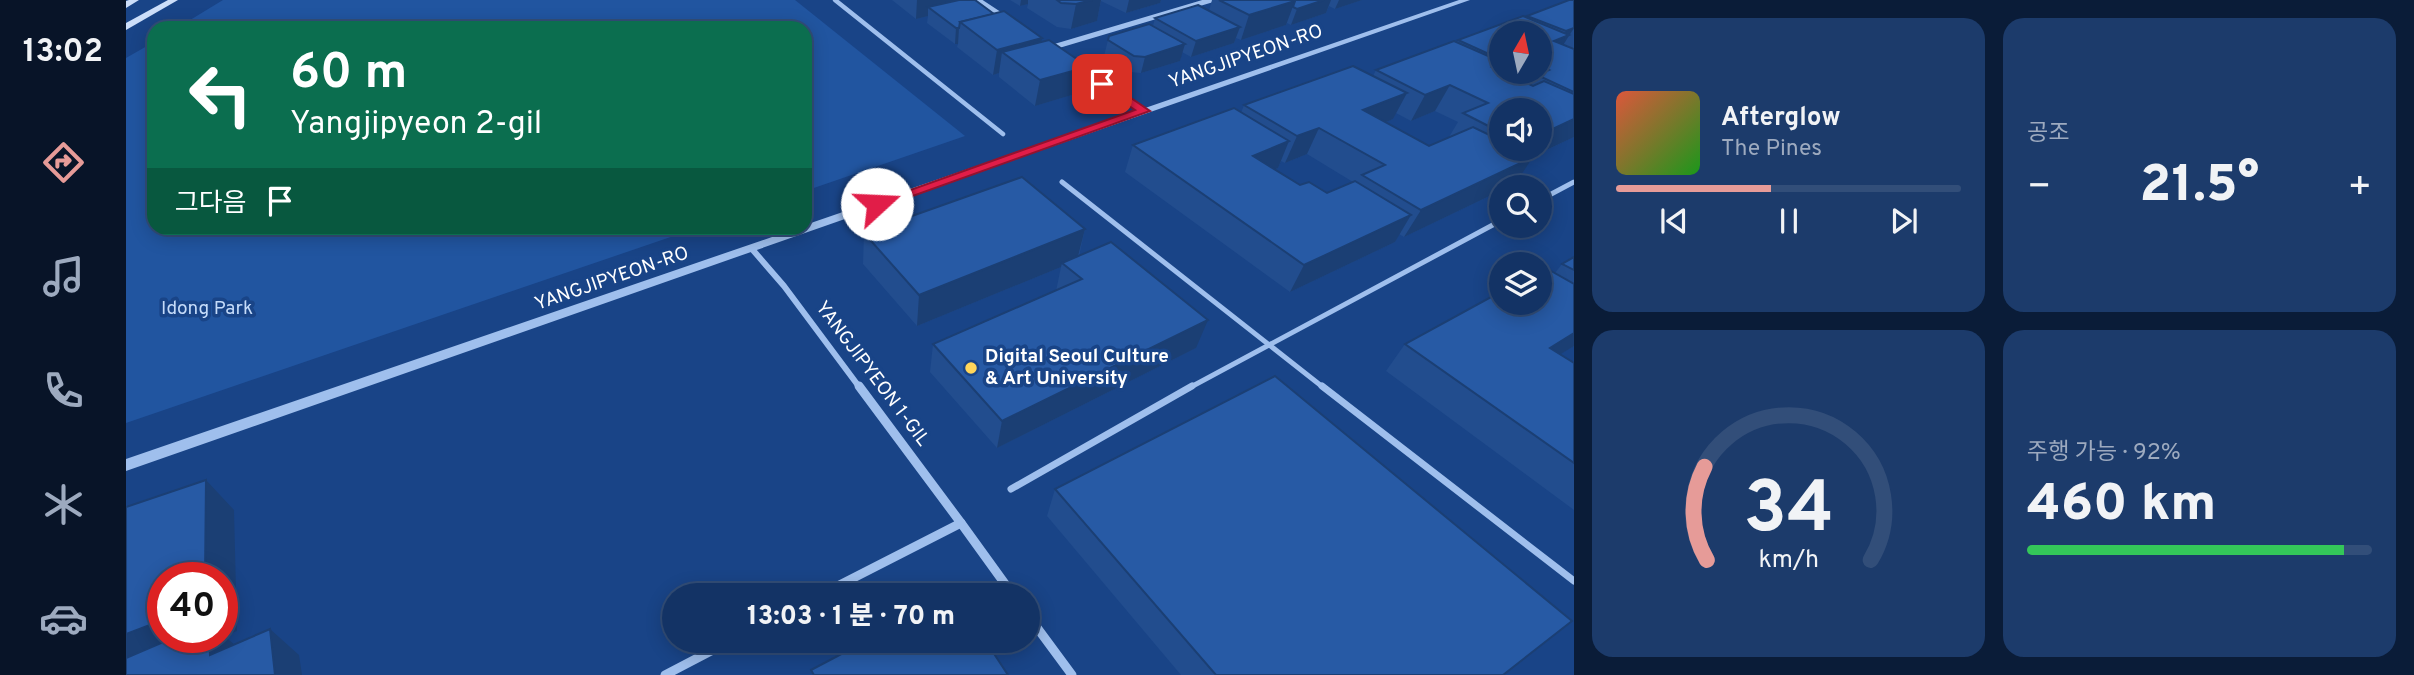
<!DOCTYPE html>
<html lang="ko">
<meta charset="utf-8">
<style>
:root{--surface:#133365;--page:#1c3b6b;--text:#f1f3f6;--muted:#9daabf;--line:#324e79;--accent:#e69b98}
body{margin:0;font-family:Overpass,"Noto Sans KR",sans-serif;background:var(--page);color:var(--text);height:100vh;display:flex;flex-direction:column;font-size:26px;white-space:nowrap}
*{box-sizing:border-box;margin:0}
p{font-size:23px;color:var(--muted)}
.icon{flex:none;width:38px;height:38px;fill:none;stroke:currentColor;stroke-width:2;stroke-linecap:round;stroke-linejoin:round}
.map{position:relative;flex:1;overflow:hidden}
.side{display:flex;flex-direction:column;gap:18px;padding:18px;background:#0a1c38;width:840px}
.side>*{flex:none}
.banner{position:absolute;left:21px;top:21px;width:665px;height:214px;border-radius:21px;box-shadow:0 4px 18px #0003,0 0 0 2px var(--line);background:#0b6e4f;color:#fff;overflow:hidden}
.needle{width:46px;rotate:9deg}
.controls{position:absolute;left:1363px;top:21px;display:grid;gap:14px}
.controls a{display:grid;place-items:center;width:63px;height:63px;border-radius:50%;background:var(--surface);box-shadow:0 4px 18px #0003,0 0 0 2px var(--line);font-size:35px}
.speed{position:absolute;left:21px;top:562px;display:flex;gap:14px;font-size:35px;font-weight:700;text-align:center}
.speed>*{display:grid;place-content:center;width:91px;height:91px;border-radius:50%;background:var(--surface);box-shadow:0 4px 18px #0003,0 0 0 2px var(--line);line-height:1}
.speed .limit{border:10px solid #d22;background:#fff;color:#111}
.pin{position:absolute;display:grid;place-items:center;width:60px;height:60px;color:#fff;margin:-30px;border-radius:14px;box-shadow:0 4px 10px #0006}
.me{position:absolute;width:77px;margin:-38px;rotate:70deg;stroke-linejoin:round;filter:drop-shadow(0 0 5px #0008)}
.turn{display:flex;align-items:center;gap:24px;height:147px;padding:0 28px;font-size:32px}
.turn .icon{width:91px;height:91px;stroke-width:2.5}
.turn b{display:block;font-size:49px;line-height:60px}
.then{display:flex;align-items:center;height:66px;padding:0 28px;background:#0003;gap:14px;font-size:26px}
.big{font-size:52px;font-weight:800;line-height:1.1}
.side .widget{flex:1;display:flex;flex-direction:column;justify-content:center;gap:10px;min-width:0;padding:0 24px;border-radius:21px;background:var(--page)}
.side .dial{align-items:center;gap:0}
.dial svg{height:182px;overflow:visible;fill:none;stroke:var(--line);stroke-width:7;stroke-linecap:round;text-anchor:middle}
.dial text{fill:var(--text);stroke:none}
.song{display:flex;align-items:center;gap:21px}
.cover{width:84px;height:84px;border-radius:10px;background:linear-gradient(135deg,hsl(10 70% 55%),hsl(120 70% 35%))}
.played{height:7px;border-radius:4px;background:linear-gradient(90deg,var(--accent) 45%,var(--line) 45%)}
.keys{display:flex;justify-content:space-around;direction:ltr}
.heat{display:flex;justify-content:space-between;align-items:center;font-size:38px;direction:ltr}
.charge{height:10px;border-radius:5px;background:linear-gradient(90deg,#34c759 92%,var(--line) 0)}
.side .tiles{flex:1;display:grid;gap:18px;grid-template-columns:repeat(2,1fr)}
.trip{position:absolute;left:536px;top:583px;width:378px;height:70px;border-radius:35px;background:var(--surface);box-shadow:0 4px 18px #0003,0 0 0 2px var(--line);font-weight:800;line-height:70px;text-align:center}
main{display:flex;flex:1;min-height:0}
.tab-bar{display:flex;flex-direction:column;width:126px;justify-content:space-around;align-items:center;background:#081428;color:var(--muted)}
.tab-bar .icon{width:49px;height:49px}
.tab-bar .selected{color:var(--accent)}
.tab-bar b{font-size:32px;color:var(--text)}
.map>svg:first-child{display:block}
</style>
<main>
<nav class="tab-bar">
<b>13:02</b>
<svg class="icon selected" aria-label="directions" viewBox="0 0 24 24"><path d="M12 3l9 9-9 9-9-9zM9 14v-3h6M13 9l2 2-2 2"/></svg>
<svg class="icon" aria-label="music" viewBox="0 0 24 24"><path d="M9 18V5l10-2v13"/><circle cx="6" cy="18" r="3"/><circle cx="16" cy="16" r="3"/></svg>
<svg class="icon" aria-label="phone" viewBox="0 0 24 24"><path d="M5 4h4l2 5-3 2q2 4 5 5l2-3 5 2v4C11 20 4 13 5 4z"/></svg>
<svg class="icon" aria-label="climate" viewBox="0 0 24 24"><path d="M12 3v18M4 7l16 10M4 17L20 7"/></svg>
<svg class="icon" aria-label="car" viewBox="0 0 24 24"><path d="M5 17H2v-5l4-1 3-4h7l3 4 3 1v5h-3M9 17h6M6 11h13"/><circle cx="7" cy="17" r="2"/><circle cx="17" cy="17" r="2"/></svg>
</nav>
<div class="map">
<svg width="1448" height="675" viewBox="0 0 1448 675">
<rect width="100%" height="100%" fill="#194487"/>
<g fill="#2155a0">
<polygon points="97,0 669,0 839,136 679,191 679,28 51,28"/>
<polygon points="28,42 28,228 571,228 0,423 0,58"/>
</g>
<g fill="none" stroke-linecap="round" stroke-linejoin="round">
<polyline stroke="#9fbfed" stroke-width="4.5" points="709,0 877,134"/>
<g stroke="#9fbfed" stroke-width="5">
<polyline points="936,182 1198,388"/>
<polyline points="1414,200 1448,182"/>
<polyline points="1063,388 1376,220"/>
</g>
<g stroke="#9fbfed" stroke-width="7">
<polyline points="1196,386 1448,581"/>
<polyline points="885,489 1066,386"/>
</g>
<g stroke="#9fbfed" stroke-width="5">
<polyline points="852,0 878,17"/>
<polyline points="924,48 1085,0"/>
<polyline points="948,65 1018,111"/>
</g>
<polyline stroke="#9fbfed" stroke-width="6" points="626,249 658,286 734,388"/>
<g stroke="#9fbfed" stroke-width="9">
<polyline points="835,523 887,595"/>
<polyline points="694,595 835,523 733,386"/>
<polyline points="901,614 946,675"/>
<polyline points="539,675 606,640"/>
</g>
<polygon fill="#9fbfed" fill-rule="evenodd" points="1333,0 1344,0 0,471 0,459 672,228 679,228 679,225"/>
<g fill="#ccdef9" fill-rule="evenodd">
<polygon points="3,0 13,0 0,8 0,1"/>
<polygon points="42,0 52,0 0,30 0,23"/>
</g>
</g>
<g fill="#224d8e" fill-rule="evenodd">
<polygon points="766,0 849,0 868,14 915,42 949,94 909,106 873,77 873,73 867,75 831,47 832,44 829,44 801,23 802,16 790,19"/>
<polygon points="884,0 1035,0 1034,3 1000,13 975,1 971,21 945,29 931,27 901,8 902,4 894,6"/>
<polygon points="1086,0 1236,0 1209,9 1203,6 1200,13 1165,25 1161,23 1160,25 1115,40 1110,38 1108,43 1065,57 1056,52 1054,61 1015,73 1004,72 978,56 983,36 1027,26 1029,18 1083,11"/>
<path d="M 1448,0 L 1448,137 L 1406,157 L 1389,184 L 1382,187 L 1376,187 L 1376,190 L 1278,237 L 1273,234 L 1269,242 L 1164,292 L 999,172 L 1007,145 L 1115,113 L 1118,105 L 1247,76 L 1250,70 ZM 1376,33 L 1414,33 L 1414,72 L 1376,72 ZM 1376,110 L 1414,149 L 1376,149 ZM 1309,111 L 1332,122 L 1323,137 L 1303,146 L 1259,122 L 1267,119 L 1270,113 L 1285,121 ZM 1181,154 L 1227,182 L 1201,193 L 1174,185 L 1149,169 L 1152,168 L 1155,161 L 1159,163 Z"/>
<polygon points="959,229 953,256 1070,348 871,448 804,372 807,344 930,291 935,267 791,326 737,264 738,233"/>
<polygon points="1448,257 1448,346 1434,354 1448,363 1448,510 1260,371 1279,344 1429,273 1436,264"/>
<polygon points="929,489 1377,675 1055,675 921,516"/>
</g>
<g fill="#1b3f74">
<polygon points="791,0 835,0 802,7 802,16 790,19"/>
<polygon points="895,0 902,0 902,4 894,6"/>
<polygon points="966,0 975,0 971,21 945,29 950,4"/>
<polygon points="1003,0 1035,0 1034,3 1000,13"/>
<polygon points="1196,0 1205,0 1200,13 1165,25 1171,9"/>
<polygon points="1213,0 1236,0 1209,9"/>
<polygon points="1169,1 1160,25 1115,40 1123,15"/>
<polygon points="1114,27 1108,43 1065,57 1070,41"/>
<polygon points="830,28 833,28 832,44 829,44"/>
<polygon points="1448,28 1432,53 1428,41 1436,38 1440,31"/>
<polygon points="916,38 911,63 876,52 873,73 867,75 871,50"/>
<polygon points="1059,44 1054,61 1015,73 1019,57"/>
<polygon points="1376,63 1376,72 1379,72 1374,81 1366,67"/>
<polygon points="954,69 949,94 909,106 914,80"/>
<polygon points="1324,85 1309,111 1285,121 1299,95"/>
<polygon points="1281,93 1267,119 1224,137 1237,110"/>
<polygon points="1448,119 1448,137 1378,170 1392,149 1414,149 1414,135"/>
<polygon points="1193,128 1181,154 1159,163 1171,136"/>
<polygon points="1163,141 1152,168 1116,183 1127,156"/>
<polygon points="1407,157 1389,184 1382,187 1376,187 1376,190 1278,237 1295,210"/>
<polygon points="1285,215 1269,242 1164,292 1178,265"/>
<polygon points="959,229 951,260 936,263 935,267 791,326 793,295"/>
<polygon points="1082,320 1070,348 871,448 876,421"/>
<polygon points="1448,333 1448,346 1400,375 1424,348"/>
<polygon points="80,480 108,510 111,631 98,636 114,649 0,675 0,634 37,620 37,637 96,637 96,578 79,578"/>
<polygon points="144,629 173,655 176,675 149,675"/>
</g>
<g fill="#275aa5" stroke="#1b3f74" stroke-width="2">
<polygon points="833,0 849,0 868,14 834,22 833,28 830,28 802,7"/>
<polygon points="931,0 966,0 950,4 935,3"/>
<polygon points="1093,0 1168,0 1169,1 1123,15"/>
<polygon points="1168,0 1198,0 1171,9 1167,7 1169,1"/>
<polygon points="1443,0 1448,0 1448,28 1440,31 1401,16"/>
<polygon points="1072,5 1114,27 1070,41 1029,18"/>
<polygon points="878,11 916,38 871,50 834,22"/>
<polygon points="1397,16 1443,35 1428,41 1448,49 1448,92 1411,75 1423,70 1414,66 1414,33 1376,33 1376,60 1332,40"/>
<polygon points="1023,24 1059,44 1019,57 1008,56 982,40 983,36"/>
<polygon points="923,40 955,62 954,69 914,80 876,52"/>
<polygon points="1328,41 1376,62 1376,63 1366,67 1407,86 1418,81 1448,94 1448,119 1414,135 1414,110 1376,110 1376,133 1337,113 1362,103 1324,85 1299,95 1250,70"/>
<polygon points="1227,66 1281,93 1237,110 1303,146 1347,127 1376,141 1376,149 1391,149 1407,157 1295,210 1236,175 1259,165 1193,128 1171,136 1118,105"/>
<polygon points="1108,108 1163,141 1127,156 1174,185 1183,182 1201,193 1229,181 1285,215 1178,265 1007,145"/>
<polygon points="896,177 959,229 793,295 738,233"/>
<polygon points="985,242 1082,320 876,421 807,344 956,279 936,263"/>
<polygon points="1448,257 1448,270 1436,264"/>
<polygon points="1418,267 1448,284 1448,333 1424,348 1448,363 1448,463 1279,344 1376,291 1376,303 1414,303 1414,270"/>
<polygon points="1149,376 1446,621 1377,675 1090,675 929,489"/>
<polygon points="80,480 79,578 37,578 37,620 0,634 0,507"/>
<polygon points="144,629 149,675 0,675 0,658 49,637 83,637 84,655"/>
<polygon points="742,640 859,640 882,675 688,675 685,670"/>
</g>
<polygon fill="#e11d48" stroke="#92132f" stroke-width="2" points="973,81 980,81 1024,111 756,207 747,207 745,204 1009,110 973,86"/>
<circle fill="#ffd65b" stroke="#194487" stroke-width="2.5" cx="845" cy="368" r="7"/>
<g text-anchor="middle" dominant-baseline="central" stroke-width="7" stroke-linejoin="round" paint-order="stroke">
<g font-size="19" fill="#fff" stroke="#194487">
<text transform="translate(1120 57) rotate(-19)">YANGJIPYEON-RO</text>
<text transform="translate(486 279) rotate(-19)">YANGJIPYEON-RO</text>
<text transform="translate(746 374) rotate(53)">YANGJIPYEON 1-GIL</text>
</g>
<g font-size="19" fill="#c5dbf9" stroke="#194487">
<text x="81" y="309">Idong Park</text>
</g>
<g font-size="19" font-weight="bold" fill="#fff" stroke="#194487" text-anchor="start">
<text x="859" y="357">Digital Seoul Culture<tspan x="859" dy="22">&amp; Art University</tspan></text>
</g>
</g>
</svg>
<div class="controls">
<a><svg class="needle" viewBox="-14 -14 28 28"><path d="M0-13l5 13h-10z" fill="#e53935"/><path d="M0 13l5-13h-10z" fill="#9daabf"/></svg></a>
<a><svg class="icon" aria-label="sound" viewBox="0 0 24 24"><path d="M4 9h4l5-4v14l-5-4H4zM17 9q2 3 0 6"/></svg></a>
<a><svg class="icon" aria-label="search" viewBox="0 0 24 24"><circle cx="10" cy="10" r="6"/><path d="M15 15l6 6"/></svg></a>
<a><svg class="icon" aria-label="layers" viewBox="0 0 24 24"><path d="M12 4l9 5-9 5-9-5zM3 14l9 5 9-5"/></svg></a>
</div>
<div class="speed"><div class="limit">40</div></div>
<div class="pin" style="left:976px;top:84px;background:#d93025"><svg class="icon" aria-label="arrive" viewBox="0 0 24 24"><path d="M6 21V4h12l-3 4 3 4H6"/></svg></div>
<svg class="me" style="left:751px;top:204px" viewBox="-20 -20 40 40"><circle r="19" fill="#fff"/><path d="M0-13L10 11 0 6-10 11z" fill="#e11d48"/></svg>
<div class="trip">13:03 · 1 분 · 70 m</div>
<div class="banner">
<div class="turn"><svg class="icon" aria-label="left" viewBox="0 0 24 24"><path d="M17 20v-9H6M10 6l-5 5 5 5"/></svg><div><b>60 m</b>Yangjipyeon 2-gil</div></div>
<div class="then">그다음<svg class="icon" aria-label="arrive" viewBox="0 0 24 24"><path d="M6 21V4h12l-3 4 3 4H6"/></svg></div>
</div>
</div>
<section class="side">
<div class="tiles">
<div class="widget">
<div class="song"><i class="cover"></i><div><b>Afterglow</b><p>The Pines</p></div></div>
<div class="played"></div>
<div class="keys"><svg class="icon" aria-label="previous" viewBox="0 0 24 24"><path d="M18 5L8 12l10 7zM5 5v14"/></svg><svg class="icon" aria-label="pause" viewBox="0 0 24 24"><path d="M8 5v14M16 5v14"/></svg><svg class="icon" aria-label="next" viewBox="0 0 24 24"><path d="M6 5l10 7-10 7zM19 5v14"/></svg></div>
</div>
<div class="widget"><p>공조</p>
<div class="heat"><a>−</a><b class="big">21.5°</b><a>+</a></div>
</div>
<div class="widget dial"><svg viewBox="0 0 100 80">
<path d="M14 69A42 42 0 1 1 86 69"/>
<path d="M14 69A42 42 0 0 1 13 28" stroke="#e69b98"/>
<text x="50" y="56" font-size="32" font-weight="700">34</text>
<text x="50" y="72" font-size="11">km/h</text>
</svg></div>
<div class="widget"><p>주행 가능 · 92%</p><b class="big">460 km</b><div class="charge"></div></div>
</div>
</section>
</main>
